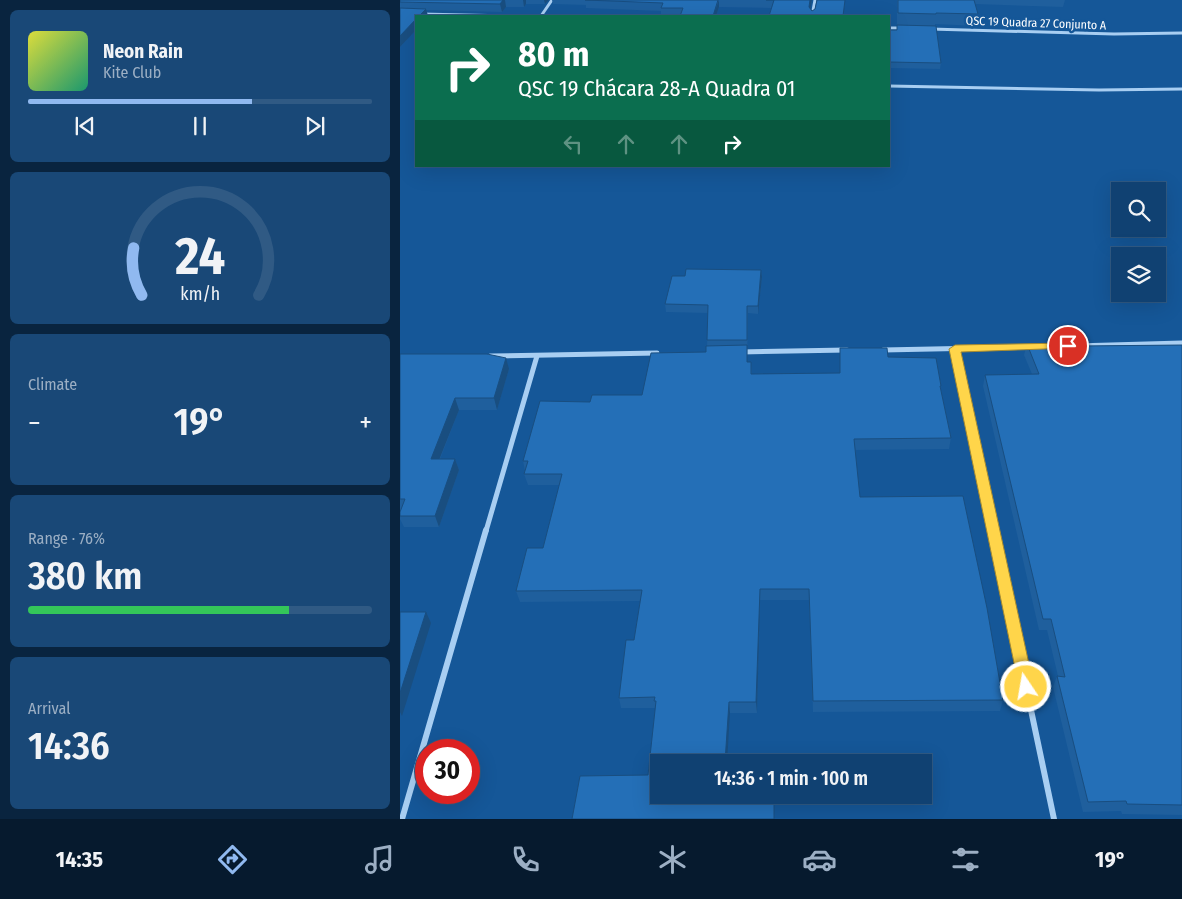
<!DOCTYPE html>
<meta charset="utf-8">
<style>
:root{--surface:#104172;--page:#194877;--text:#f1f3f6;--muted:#9cafc4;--line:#305a84;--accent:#90b9f0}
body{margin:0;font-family:"Fira Sans Condensed",sans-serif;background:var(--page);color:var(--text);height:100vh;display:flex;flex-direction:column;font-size:19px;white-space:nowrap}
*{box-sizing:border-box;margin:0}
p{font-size:16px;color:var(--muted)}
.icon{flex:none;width:28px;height:28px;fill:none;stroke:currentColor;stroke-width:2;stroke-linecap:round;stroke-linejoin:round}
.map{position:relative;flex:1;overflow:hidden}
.panel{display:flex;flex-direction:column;gap:10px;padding:10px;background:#09243f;width:400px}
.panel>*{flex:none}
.banner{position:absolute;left:15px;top:15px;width:475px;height:152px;border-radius:0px;box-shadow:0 5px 20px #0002,0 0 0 1px var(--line);background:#0b6e4f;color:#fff;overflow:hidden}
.tools{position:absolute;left:711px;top:182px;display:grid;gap:10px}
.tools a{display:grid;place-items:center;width:55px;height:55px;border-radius:0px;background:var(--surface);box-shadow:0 5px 20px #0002,0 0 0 1px var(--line);font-size:25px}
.speed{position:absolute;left:15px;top:739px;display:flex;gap:10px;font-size:25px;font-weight:700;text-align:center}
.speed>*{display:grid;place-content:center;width:65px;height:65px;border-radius:50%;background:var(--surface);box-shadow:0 5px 20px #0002,0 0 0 1px var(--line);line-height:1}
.speed .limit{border:8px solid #d22;background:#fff;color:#111}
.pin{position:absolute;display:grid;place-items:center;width:42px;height:42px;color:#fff;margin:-21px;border:2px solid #fff;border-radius:50%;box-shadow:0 1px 5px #0007}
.me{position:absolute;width:55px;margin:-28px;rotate:348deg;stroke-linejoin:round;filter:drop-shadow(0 0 4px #0008)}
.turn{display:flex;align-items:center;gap:18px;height:105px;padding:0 20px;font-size:22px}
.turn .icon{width:65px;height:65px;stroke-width:2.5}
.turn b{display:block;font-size:35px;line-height:42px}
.lanes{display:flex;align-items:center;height:48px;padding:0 20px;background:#0003;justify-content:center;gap:25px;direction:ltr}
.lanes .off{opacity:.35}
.big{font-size:38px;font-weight:600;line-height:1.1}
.panel .card{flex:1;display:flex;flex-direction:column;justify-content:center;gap:8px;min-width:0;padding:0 18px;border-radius:8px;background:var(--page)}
.panel .dial{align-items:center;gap:0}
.dial svg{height:130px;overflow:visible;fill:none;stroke:var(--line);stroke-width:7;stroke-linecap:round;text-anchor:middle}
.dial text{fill:var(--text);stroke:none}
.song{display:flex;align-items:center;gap:15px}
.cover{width:60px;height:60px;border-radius:8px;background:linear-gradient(135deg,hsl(60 70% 55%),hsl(160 70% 35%))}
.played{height:5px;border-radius:2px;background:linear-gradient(90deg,var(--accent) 65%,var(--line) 65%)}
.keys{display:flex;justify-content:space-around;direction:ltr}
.heat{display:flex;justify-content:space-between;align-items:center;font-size:28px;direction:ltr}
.charge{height:8px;border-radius:4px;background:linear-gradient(90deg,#34c759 76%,var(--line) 0)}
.trip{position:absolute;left:250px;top:754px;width:282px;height:50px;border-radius:0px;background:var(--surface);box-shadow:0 5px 20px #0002,0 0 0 1px var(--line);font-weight:600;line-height:50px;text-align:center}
.dock{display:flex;height:80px;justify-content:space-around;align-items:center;background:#061a2e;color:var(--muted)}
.dock .icon{width:35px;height:35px}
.dock .on{color:var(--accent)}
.dock b{font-size:22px;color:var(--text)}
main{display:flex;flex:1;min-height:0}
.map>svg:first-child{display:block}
</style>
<main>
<section class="panel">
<div class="card">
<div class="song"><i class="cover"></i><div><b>Neon Rain</b><p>Kite Club</p></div></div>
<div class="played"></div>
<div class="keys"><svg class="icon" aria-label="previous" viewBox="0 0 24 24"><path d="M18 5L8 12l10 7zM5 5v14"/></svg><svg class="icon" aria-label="pause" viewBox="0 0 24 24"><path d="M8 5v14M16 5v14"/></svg><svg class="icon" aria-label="next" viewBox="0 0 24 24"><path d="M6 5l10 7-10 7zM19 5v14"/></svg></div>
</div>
<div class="card dial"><svg viewBox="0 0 100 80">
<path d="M14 69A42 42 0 1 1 86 69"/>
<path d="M14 69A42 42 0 0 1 9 40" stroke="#90b9f0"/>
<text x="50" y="56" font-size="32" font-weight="700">24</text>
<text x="50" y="72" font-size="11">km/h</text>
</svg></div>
<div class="card"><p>Climate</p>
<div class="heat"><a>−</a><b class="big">19°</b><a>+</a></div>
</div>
<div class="card"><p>Range · 76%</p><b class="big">380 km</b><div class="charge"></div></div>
<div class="card"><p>Arrival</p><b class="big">14:36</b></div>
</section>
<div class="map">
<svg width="782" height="819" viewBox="0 0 782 819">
<rect width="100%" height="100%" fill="#155798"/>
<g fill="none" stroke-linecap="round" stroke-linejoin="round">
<g stroke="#a8cef2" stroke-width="3">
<polyline points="21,14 115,16"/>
<polyline points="141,16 152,0"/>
<polyline points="412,16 415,0"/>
<polyline points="489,28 504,28"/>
<polyline points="530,29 714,34 782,33"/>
<polyline points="489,86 699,90 782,89"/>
</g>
<g stroke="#a8cef2" stroke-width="5">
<polyline points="675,346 782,343"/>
<polyline points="555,349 593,531"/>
<polyline points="483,350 632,347"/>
<polyline points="340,352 447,350"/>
<polyline points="90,356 257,353"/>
<polyline points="86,531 137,356"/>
</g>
<g stroke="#a8cef2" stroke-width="6">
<polyline points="593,530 654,819"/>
<polyline points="2,819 86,530"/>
</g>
</g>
<g fill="#1f5f9d">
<polygon points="0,0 149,0 145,4 126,4 124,7 106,7 102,12 26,10 28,16 16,16 16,30 0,47"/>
<polygon points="152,0 412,0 410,9 412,11 445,0 443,16 369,16 371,8 319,7 316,16 261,16 261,11 186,8 186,5 153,4"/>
<polygon points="497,0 665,0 663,7 575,4 578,14 577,26 535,24 535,26 497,25"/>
<polygon points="489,30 541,63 540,69 489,68"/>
<polygon points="361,270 362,277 358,314 348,313 347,362 351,362 352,374 440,373 440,348 488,357 541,386 541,390 551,438 549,449 455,450 460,497 603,700 600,711 413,712 409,600 360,600 357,713 330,713 248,775 256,708 221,708 219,698 234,640 240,601 120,602 116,591 143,548 159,485 128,485 124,474 125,471 123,461 190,402 242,395 306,352 307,346 308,313 266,312 265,304 285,276"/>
<polygon points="627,344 681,346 782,345 782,815 722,814 721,811 683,812 653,687 657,676 658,676 647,630 639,630 583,386 585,375 632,374 624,355"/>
<polygon points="0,354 109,369 97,410 59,410 40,459 55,459 59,470 39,527 4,527 0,519 1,511 0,511"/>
</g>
<g fill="#194e80">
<polygon points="103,0 105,0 106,7 102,12 100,4"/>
<polygon points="123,0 126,0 126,4 124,7"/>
<polygon points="144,0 149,0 145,4"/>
<polygon points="319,0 319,7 316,16 313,16"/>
<polygon points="410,0 412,0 409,16 409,7"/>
<polygon points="26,9 28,16 19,16"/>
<polygon points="16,19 16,30 0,47 0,36"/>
<polygon points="361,270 362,277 358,314 358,306"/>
<polygon points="106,358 109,369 97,410 94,398"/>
<polygon points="55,398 59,410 35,470 31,459"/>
<polygon points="55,459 59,470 39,527 35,516"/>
<polygon points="360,589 360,600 357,713 356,702"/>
<polygon points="26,612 31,623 2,716 0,712 0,693"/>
<polygon points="329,702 330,713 327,762 325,762"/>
</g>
<g fill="#246fb7" stroke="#194e80">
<polygon points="0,0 103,0 100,4 0,2"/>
<polygon points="185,0 318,0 313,16 280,16 283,8 261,8 263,3"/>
<polygon points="366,0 410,0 409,7 412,11 415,9 417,0 445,0 443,16 369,16 374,0"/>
<polygon points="498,0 574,0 578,14 536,13 536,14 498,13"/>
<polygon points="0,8 26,9 19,16 16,16 16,19 0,36"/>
<polygon points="497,25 536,26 541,63 489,62 489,30 497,30"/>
<polygon points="286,269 361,270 358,306 347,306 347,340 307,340 308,305 265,304 272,276 285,276"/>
<polygon points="627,344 681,344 681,346 782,345 782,805 727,804 726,801 688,802 657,676 665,677 651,619 643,619 585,375 639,374"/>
<polygon points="347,345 347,362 351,362 351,374 440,373 440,348 487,348 488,357 536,358 541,386 540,386 551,438 454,439 460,497 563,496 587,608 603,700 413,701 409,589 360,589 356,702 329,702 325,762 259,762 259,795 374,795 374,819 172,819 180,776 248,775 256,701 254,701 255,697 219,698 226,640 234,640 242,590 116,591 127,548 143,548 162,474 124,474 128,461 123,461 140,401 190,402 192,395 242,395 251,353 306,352 306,346"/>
<polygon points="0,354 87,354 106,358 94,398 55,398 31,459 55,459 35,516 0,516 0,512 5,499 0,499"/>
<polygon points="0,612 26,612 0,693"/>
</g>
<polygon fill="#ffd54a" stroke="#a68a30" points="668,343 673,346 671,348 561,352 634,687 632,692 626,694 621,692 619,687 549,349 555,345"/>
<g text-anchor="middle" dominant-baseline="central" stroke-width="5" stroke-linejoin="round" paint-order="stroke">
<g font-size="12" fill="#fff" stroke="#155798">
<text transform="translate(636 23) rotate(2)">QSC 19 Quadra 27 Conjunto A</text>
</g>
</g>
</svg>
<div class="tools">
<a><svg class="icon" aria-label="search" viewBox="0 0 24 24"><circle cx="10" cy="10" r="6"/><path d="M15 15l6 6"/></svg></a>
<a><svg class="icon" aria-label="layers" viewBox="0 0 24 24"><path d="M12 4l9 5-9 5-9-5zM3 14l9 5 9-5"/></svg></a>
</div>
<div class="speed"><div class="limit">30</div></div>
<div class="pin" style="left:668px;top:346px;background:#d93025"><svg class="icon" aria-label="arrive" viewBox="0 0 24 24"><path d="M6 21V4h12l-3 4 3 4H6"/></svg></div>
<svg class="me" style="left:626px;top:687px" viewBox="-20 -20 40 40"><circle r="17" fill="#ffd54a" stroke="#fff" stroke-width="3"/><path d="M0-11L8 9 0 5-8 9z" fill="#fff"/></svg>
<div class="trip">14:36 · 1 min · 100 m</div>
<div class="banner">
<div class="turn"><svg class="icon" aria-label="right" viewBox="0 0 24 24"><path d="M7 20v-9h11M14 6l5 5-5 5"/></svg><div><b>80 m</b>QSC 19 Chácara 28-A Quadra 01</div></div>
<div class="lanes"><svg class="icon off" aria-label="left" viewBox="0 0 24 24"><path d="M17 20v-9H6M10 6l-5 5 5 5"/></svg><svg class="icon off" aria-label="ahead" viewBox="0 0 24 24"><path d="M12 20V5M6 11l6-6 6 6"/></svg><svg class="icon off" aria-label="ahead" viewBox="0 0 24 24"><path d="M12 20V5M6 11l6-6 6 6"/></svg><svg class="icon" aria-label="right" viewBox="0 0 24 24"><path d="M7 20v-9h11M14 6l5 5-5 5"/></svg></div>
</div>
</div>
</main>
<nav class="dock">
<b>14:35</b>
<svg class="icon on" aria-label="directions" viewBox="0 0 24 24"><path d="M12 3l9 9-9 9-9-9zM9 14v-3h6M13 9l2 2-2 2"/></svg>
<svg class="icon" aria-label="music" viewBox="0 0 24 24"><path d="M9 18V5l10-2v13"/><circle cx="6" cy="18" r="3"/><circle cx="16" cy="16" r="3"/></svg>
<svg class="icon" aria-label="phone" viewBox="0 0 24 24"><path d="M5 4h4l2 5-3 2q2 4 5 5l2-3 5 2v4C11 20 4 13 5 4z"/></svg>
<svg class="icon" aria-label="climate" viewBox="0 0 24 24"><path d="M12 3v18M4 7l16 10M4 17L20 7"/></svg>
<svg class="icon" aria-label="car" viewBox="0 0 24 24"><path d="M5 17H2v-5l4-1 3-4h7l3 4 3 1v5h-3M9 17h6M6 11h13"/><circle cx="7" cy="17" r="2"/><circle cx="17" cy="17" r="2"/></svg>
<svg class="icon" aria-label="filters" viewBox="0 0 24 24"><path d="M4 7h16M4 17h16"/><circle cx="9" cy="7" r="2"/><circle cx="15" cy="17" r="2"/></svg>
<b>19°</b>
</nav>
